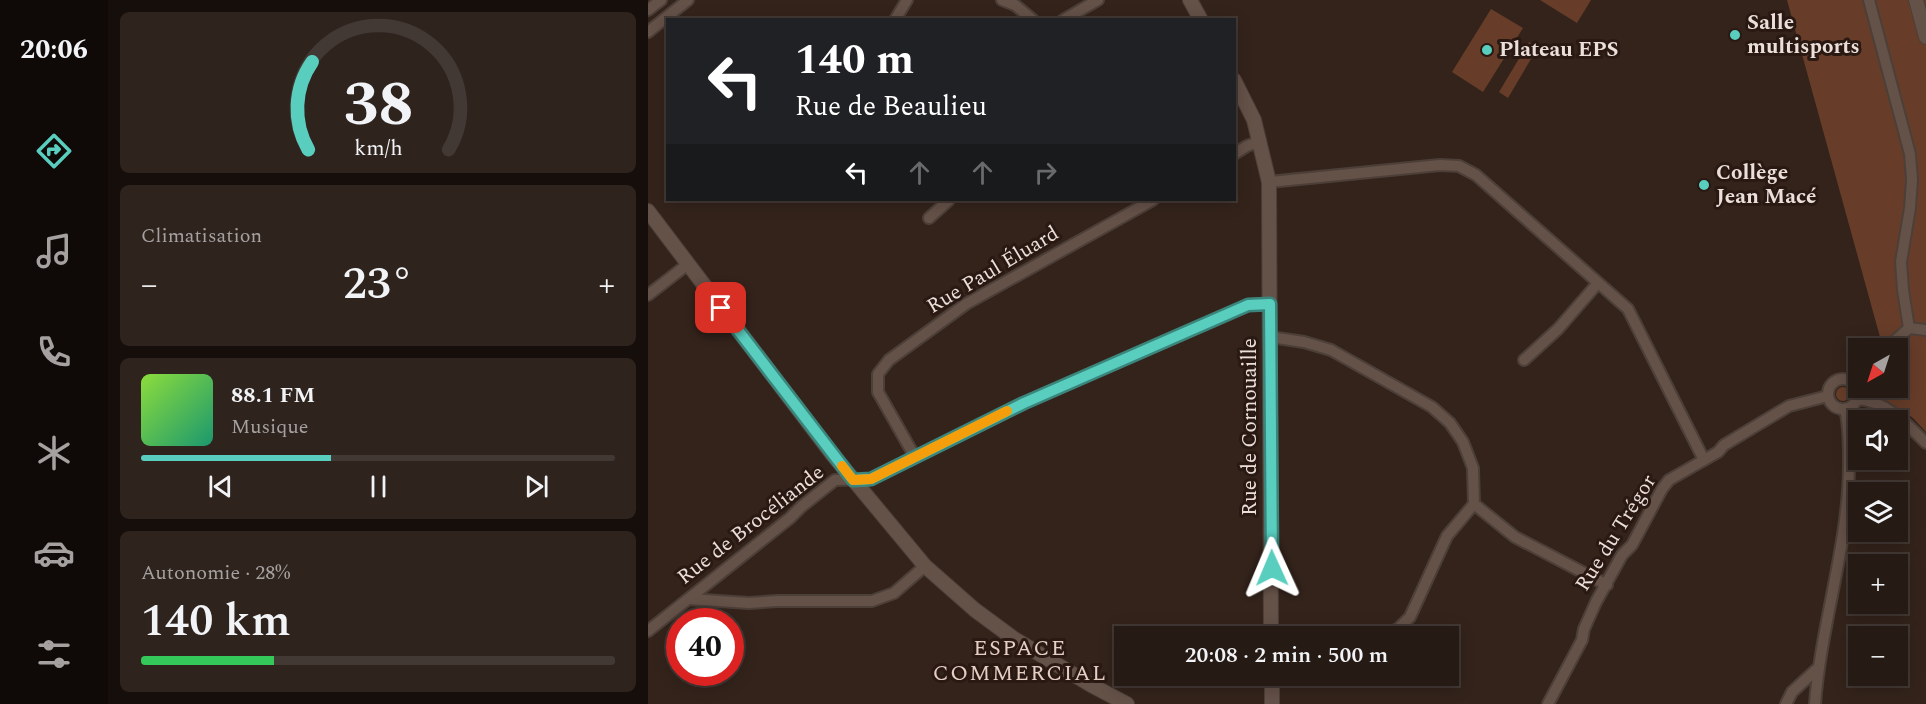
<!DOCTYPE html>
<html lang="fr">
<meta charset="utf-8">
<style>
:root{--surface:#261a14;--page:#2e231d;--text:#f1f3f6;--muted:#a4a1a0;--line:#423834;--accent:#59cebf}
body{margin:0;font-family:Spectral,serif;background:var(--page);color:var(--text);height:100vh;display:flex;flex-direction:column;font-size:22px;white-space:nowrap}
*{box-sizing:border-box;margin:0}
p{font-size:20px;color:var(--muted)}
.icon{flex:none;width:33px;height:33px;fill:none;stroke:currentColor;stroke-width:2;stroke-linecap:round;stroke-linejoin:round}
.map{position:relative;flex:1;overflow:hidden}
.sheet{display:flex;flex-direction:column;gap:12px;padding:12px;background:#150e0b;width:540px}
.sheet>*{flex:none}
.guide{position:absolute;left:18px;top:18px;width:570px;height:183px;border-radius:0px;box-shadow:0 3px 15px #0003,0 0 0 2px var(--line);background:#202124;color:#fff;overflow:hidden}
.needle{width:39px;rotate:219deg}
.tools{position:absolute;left:1200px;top:338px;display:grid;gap:12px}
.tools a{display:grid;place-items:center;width:60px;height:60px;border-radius:0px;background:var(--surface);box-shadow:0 3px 15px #0003,0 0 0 2px var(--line);font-size:30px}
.speed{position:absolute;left:18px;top:608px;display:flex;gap:12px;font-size:30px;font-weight:700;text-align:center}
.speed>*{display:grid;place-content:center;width:78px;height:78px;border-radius:50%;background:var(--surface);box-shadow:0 3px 15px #0003,0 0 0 2px var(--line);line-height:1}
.speed .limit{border:9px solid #d22;background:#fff;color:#111}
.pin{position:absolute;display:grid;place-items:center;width:51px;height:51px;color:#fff;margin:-26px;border-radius:12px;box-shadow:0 3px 9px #0006}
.me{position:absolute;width:66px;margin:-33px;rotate:359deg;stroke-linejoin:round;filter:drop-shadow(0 0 4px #0008)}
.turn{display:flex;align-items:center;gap:21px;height:126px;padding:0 30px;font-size:27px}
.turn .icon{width:78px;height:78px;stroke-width:2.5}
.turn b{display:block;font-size:42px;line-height:51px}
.lanes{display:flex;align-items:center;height:57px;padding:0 30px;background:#0003;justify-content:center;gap:30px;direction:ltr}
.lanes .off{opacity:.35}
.big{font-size:45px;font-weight:600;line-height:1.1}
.sheet .widget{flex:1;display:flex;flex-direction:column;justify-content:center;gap:9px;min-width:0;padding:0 21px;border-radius:9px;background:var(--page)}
.sheet .dial{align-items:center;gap:0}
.dial svg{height:156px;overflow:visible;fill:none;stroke:var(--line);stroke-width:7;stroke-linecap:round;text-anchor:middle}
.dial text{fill:var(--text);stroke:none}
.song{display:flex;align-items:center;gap:18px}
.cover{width:72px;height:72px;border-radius:9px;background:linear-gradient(135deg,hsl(90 70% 55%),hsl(160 70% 35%))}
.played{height:6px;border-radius:3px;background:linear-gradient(90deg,var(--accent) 40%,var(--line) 40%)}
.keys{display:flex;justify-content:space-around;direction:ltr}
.heat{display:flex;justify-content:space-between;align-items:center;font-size:33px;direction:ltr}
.charge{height:9px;border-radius:4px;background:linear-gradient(90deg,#34c759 28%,var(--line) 0)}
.trip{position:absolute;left:466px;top:626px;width:345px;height:60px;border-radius:0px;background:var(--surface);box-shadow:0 3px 15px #0003,0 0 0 2px var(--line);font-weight:600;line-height:60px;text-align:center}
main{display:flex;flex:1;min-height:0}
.tab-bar{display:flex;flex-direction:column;width:108px;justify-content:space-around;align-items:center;background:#0f0a08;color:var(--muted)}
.tab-bar .icon{width:42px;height:42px}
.tab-bar .selected{color:var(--accent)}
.tab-bar b{font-size:27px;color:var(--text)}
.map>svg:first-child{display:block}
</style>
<main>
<nav class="tab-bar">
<b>20:06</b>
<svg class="icon selected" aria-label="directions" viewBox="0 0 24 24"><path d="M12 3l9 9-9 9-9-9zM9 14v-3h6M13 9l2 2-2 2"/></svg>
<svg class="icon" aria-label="music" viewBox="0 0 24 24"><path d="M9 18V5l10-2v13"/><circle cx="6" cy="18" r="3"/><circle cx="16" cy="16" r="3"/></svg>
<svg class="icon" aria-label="phone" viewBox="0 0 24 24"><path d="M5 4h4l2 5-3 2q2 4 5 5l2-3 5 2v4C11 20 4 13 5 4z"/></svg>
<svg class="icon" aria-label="climate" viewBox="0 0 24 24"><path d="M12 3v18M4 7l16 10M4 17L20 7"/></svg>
<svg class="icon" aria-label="car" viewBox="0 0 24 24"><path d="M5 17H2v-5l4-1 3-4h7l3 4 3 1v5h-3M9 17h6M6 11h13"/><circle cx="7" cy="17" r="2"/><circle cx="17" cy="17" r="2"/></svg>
<svg class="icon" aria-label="filters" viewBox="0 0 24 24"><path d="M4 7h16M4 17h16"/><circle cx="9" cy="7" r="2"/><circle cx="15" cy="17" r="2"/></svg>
</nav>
<section class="sheet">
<div class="widget dial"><svg viewBox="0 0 100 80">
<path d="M14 69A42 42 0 1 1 86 69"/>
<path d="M14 69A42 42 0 0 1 16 24" stroke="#59cebf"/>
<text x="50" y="56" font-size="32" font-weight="700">38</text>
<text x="50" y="72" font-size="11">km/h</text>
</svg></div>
<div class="widget"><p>Climatisation</p>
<div class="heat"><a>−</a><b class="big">23°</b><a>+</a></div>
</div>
<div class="widget">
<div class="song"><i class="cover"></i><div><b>88.1 FM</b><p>Musique</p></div></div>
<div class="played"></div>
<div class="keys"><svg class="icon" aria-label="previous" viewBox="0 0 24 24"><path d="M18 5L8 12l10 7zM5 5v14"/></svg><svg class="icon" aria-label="pause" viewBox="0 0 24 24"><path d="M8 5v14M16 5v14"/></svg><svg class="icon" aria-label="next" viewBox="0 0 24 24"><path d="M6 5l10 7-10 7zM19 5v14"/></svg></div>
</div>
<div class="widget"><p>Autonomie · 28%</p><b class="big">140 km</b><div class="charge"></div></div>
</section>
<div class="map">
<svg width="1278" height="704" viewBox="0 0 1278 704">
<rect width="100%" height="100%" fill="#33231b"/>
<g fill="#673d29">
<polygon points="892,0 943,0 929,23"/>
<polygon points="1139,0 1278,0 1278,432 1265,418 1227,393 1232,387 1250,387 1250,348 1237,348 1232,337"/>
<polygon points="843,9 875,28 835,92 804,72"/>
<polygon points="881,42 890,47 860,98 851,92"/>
<circle cx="1195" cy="394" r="7"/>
</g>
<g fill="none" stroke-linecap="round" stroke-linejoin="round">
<defs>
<g id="street">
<polyline points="354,0 367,5 385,20"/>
<polyline points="1221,0 1262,154 1264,180 1262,208 1253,262 1255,290 1261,328"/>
<polyline points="0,10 13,0"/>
<polyline points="247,20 259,0"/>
<polyline points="415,20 450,0"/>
<polyline points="0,32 40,0"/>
<polyline points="586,154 599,146 612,141"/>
<polyline points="621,182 792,165 811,166 828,175 980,309 1056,460"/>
<polyline points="281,218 301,200"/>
<polyline points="0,295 40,264"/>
<polyline points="1261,328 1278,330"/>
<polyline points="622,337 656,342 683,350 784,407 802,423 815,442 825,468 826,504 867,537 959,585"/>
<polyline points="1239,348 1261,328"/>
<polyline points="876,360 910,329 950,283"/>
<circle cx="1195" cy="394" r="15"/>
<path d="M 1210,399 C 1238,401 1259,424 1278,443"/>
<polyline points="267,457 230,392 230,374 241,360 318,304 505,200"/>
<polyline points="41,599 101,603 129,601 224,601 246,593 277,566"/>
<polyline points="0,631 142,518 153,507 187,480 223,479 376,403 601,305 622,304"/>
<polyline points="623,635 736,635 750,629 762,617 799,536 826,504"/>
<polyline points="900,704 934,640 936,629 948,602 974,555 984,545 1014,489 1021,480 1070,452 1076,445 1141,406 1180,396"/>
<polyline points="1138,704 1144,692 1169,669"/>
<path d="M 1167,704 C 1173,622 1202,542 1201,459 C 1201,442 1201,426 1197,409"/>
</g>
<g id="secondary">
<polyline points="542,0 553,20"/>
<polyline points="1268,0 1278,37"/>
<polyline points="586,80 606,120 621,182 623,636"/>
<polyline points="0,211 184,454 277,566 327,610 365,638 443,685 479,704"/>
<polyline points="624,675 624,704"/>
</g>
</defs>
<use href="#street" stroke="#4c3f38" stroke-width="14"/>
<use href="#secondary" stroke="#4c3f38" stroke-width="16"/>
<use href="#street" stroke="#645148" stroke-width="10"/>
<use href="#secondary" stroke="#645148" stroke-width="14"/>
</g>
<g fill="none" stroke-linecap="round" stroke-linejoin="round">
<defs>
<polyline id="route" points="73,308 205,480 223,479 376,403 600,305 622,304 624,568"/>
</defs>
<use href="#route" stroke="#3a867c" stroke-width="15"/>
<use href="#route" stroke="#59cebf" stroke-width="10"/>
<polyline stroke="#f59e0b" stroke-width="10" points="194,466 205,480 223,479 359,411"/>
</g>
<g fill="#59cebf" stroke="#291912" stroke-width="2">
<circle cx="1087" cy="35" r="6"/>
<circle cx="839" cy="50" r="6"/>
<circle cx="1056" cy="185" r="6"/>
</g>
<g text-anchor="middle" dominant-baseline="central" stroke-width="6" stroke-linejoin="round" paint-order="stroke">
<g font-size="21" font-weight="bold" fill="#ebdfda" stroke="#291912" text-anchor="start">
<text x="1099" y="23">Salle<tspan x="1099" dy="24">multisports</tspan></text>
<text x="851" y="50">Plateau EPS</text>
<text x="1068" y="173">Collège<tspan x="1068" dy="24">Jean Macé</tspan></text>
</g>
<g font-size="21" fill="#ebdfda" stroke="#291912">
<text transform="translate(345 270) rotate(-31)">Rue Paul Éluard</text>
<text transform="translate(602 427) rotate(-90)">Rue de Cornouaille</text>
<text transform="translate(103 525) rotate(-38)">Rue de Brocéliande</text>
<text transform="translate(968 533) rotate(-58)">Rue du Trégor</text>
</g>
<g font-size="22" letter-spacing="1.5" fill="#e5cec4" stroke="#291912">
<text x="372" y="648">ESPACE<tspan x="372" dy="25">COMMERCIAL</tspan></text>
</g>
</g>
</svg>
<div class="tools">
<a><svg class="needle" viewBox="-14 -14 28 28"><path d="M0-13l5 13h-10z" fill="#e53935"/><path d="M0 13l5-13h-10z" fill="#a4a1a0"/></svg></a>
<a><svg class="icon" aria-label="sound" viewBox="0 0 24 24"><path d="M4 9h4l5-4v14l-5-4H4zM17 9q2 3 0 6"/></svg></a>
<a><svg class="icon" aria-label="layers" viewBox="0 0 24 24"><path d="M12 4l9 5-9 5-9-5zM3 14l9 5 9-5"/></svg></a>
<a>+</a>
<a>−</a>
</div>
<div class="speed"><div class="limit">40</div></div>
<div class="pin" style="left:73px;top:308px;background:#d93025"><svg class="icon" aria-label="arrive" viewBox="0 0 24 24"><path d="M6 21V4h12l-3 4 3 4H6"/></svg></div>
<svg class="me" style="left:624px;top:568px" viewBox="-20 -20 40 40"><path d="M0-17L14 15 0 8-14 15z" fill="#59cebf" stroke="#fff" stroke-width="4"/></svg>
<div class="trip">20:08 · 2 min · 500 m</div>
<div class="guide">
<div class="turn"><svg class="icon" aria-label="left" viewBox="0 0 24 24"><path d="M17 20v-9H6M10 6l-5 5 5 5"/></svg><div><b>140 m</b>Rue de Beaulieu</div></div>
<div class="lanes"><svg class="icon" aria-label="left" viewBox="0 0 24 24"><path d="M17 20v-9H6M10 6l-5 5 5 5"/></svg><svg class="icon off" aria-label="ahead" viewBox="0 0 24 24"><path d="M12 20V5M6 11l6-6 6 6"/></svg><svg class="icon off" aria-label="ahead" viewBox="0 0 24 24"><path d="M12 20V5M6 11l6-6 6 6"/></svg><svg class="icon off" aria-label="right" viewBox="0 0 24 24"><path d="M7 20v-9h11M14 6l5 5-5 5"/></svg></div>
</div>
</div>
</main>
